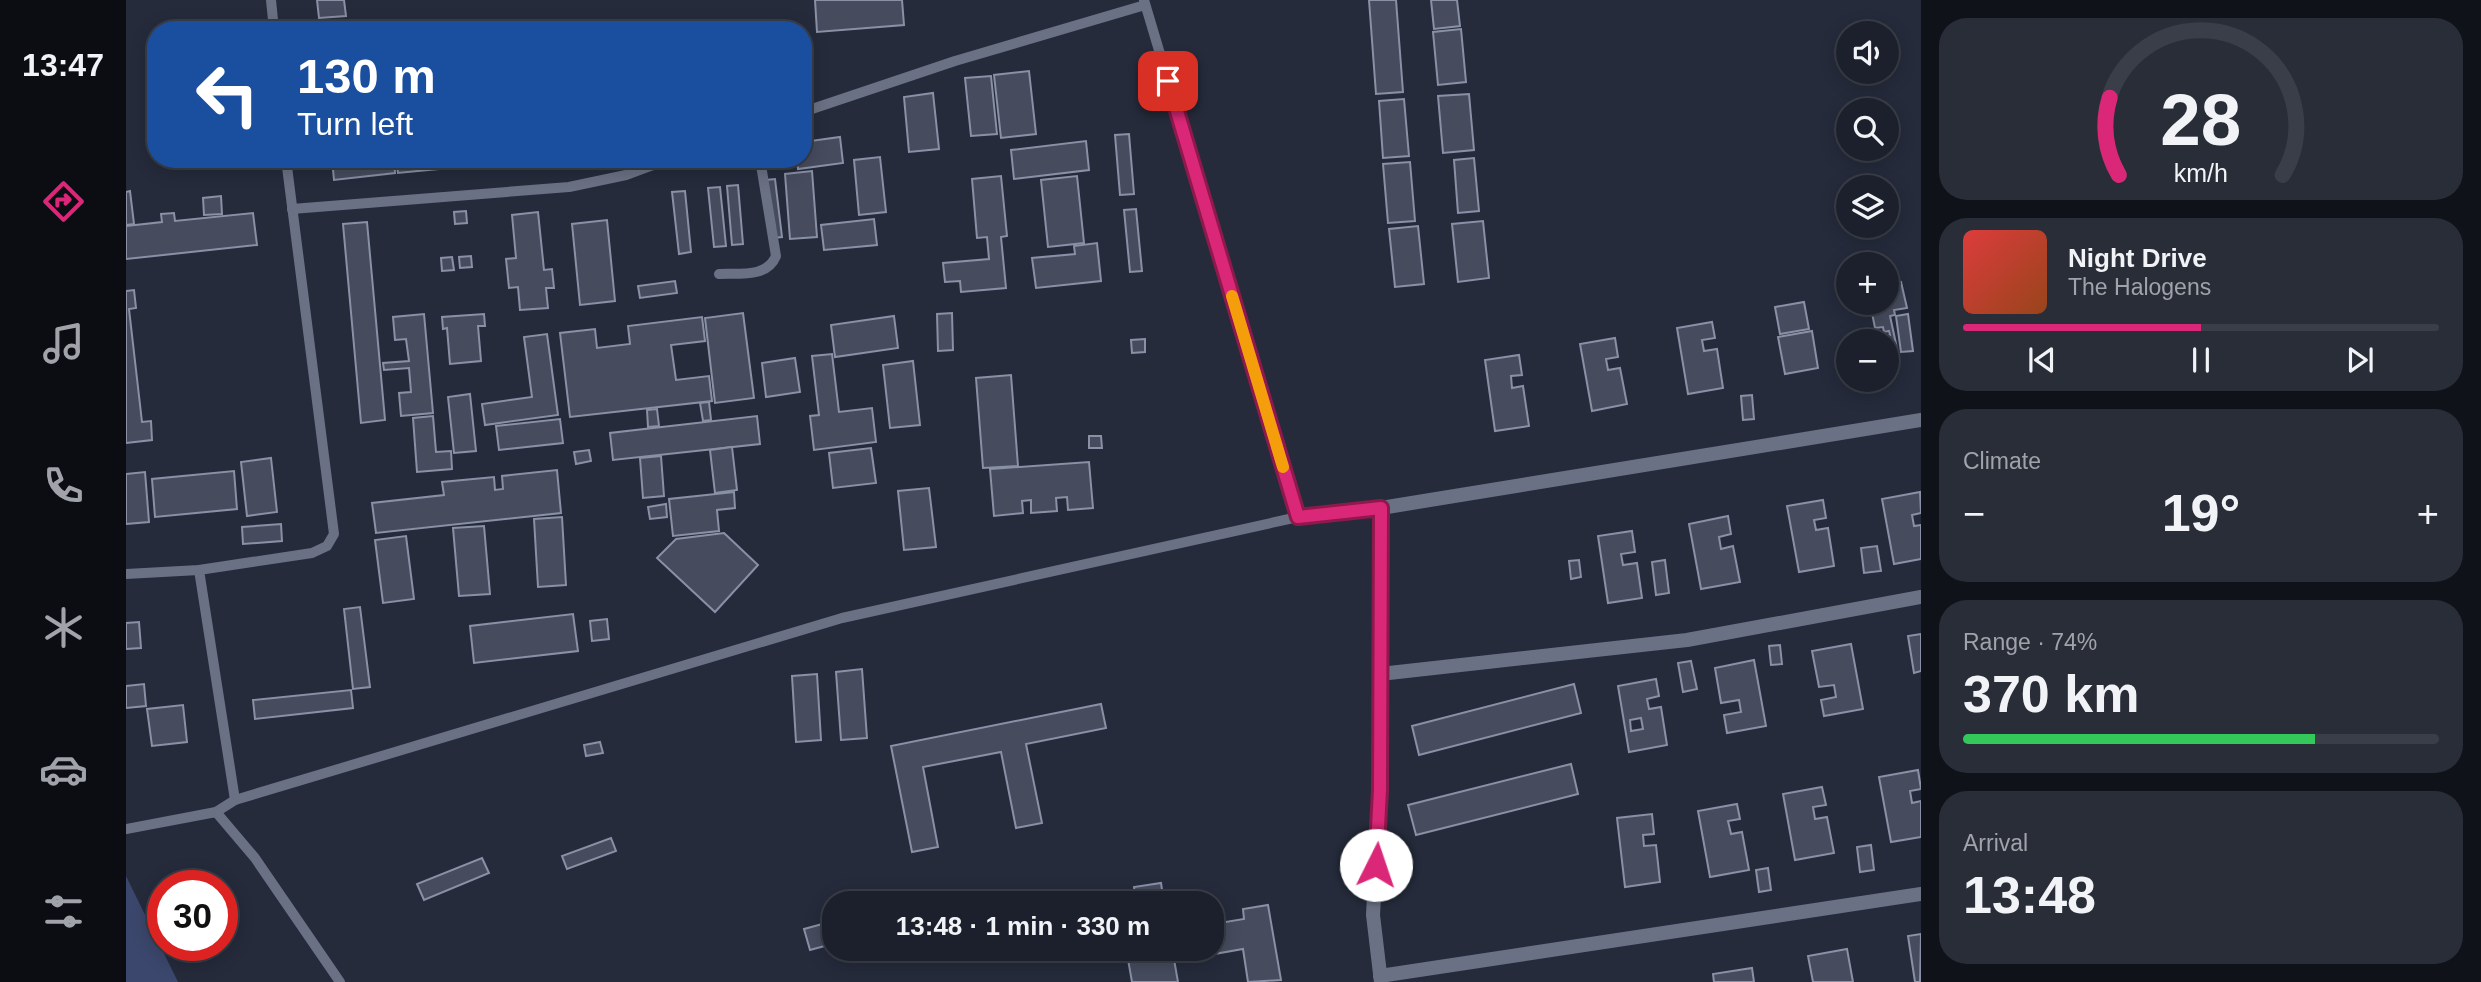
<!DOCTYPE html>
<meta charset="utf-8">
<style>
:root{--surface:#1c202c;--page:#292d38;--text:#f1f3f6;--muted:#a0a3a9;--line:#3a3e48;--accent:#db2777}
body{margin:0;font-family:Helvetica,sans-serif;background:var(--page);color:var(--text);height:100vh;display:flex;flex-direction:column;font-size:26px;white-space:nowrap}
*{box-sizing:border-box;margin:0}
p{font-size:23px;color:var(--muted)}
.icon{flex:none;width:38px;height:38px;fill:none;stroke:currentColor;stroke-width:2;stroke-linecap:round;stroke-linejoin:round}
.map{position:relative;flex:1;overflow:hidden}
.drawer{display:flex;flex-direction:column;gap:18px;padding:18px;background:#0f1218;width:560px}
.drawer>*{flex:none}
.hud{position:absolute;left:21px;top:21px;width:665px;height:147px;border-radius:28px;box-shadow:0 4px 18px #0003,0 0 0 2px var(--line);background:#1a4fa0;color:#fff;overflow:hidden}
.tools{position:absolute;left:1710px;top:21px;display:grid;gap:14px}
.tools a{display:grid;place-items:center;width:63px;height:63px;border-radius:50%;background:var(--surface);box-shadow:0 4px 18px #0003,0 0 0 2px var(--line);font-size:35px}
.speed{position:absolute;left:21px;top:870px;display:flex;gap:14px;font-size:35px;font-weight:700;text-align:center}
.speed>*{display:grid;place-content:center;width:91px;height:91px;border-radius:50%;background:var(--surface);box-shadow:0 4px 18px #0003,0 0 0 2px var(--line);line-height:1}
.speed .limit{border:10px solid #d22;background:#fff;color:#111}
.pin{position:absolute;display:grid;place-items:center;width:60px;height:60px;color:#fff;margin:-30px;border-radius:14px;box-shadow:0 4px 10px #0006}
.me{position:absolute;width:77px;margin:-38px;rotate:4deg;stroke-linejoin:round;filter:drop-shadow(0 0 5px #0008)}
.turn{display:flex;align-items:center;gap:24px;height:147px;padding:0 35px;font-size:32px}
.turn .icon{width:91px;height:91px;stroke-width:2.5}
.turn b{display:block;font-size:49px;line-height:60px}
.big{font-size:52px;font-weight:600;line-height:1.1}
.drawer .widget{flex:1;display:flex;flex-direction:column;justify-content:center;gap:10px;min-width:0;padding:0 24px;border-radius:28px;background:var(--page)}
.drawer .dial{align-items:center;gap:0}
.dial svg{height:182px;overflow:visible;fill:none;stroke:var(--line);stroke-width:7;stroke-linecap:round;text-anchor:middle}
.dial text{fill:var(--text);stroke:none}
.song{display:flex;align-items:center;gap:21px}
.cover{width:84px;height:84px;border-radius:10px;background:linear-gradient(135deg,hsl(0 70% 55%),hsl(20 70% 35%))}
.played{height:7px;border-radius:4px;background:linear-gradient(90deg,var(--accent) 50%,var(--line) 50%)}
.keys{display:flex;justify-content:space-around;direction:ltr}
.heat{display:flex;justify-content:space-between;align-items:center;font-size:38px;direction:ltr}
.charge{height:10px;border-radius:5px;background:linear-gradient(90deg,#34c759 74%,var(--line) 0)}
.trip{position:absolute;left:696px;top:891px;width:402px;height:70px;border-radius:28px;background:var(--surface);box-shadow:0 4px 18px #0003,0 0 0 2px var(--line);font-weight:600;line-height:70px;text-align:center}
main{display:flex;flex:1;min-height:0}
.menu{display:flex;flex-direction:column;width:126px;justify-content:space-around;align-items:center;background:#0b0d12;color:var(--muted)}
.menu .icon{width:49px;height:49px}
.menu .current{color:var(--accent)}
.menu b{font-size:32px;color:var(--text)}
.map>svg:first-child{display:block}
</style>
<main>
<nav class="menu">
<b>13:47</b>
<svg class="icon current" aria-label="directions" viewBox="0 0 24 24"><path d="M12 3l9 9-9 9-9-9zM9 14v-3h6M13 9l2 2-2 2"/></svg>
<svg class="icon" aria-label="music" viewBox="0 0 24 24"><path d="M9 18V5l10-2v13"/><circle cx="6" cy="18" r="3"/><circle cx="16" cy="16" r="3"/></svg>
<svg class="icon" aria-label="phone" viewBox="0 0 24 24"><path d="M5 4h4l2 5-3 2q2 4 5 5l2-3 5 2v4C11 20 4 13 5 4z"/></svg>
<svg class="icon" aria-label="climate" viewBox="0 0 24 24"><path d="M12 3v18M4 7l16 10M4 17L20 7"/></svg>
<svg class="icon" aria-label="car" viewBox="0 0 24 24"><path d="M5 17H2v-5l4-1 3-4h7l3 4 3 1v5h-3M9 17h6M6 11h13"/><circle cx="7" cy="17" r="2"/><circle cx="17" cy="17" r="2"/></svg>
<svg class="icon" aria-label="filters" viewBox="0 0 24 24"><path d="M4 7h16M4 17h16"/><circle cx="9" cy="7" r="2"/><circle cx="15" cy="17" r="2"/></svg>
</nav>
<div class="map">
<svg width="1795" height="982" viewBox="0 0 1795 982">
<rect width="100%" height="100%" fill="#252b3b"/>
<polygon fill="#3c476d" points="0,876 52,982 0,982"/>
<g fill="#464c5e" stroke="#8a90a5" stroke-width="2" fill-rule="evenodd">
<polygon points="191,0 218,0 220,16 193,18"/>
<polygon points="689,0 776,0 778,25 691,32"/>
<polygon points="1243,0 1270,0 1277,92 1250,94"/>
<polygon points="1305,0 1331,0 1334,26 1308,29"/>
<polygon points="1335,29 1340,82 1312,85 1307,32"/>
<polygon points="903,71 910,134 875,138 868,75"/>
<polygon points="865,76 871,134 845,136 839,78"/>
<polygon points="807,93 813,149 783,152 778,97"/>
<polygon points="1343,94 1348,150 1317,153 1312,96"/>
<polygon points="1278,99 1283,156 1257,158 1253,101"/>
<polygon points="1003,134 1008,194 994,195 989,135"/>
<polygon points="714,137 717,163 672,169 671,159 677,159 677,142"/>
<polygon points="960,141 963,170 888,179 885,150"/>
<polygon points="754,157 760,212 733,215 728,160"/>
<polygon points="1348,158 1353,211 1332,213 1328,160"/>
<polygon points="206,159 268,159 269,173 208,180"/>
<polygon points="270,159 311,159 312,169 272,173"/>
<polygon points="314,159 326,159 327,166 315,167"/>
<polygon points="1284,162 1289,221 1262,223 1257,164"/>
<polygon points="686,171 691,237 664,239 659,174"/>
<polygon points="875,176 881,236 875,237 880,288 835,292 834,281 819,282 817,263 863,259 861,237 851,238 846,179"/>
<polygon points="951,176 958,243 922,247 915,180"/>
<polygon points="649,179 656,237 647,238 640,180"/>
<polygon points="612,185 617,244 606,245 601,186"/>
<polygon points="594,187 600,246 588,247 582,188"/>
<polygon points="4,191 8,224 0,225 0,192"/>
<polygon points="559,191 565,252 553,254 546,192"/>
<polygon points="95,196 96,214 78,215 77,198"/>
<polygon points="1010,209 1016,271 1004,272 998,210"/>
<polygon points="340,211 341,223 329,224 328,212"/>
<polygon points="412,212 418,270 426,269 428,288 420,288 422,308 394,310 392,287 383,288 380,259 390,258 386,215"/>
<polygon points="48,213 49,221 127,213 131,245 0,259 0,226 36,222 35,214"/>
<polygon points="748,219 751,245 698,250 695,225"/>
<polygon points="481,220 489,301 454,305 446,224"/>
<polygon points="1357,221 1363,278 1332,282 1326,224"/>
<polygon points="241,222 259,420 235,423 217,224"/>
<polygon points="1292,226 1298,284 1269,287 1263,229"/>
<polygon points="971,243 975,281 910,288 906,258 949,254 948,246"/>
<polygon points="345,256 346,267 334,268 333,257"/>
<polygon points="326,257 328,270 316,271 315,258"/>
<polygon points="549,281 551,293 514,298 512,286"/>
<polygon points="1775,282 1781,308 1768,310 1769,315 1764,316 1772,353 1760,355 1760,341 1749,341 1749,338 1764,335 1763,331 1758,332 1757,327 1749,328 1744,303 1760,303 1760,285"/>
<polygon points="8,290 10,308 3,309 16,422 25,421 26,440 0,443 0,291"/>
<polygon points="1678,302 1683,329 1654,334 1649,307"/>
<polygon points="617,313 628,398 589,403 579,318"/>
<polygon points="826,313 827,350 812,351 811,314"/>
<polygon points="298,314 307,413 275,416 273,393 285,392 283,368 258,370 257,363 283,361 280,339 269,340 267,317"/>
<polygon points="358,314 359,326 352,326 355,361 324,364 321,328 317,329 316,317"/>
<polygon points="1782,314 1787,351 1775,352 1770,316"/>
<polygon points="768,316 772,348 709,357 705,325"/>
<polygon points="576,317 579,341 545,345 550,380 583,376 586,401 444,417 434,333 469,329 471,348 504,344 502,326"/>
<polygon points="1586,322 1589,338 1576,340 1578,351 1591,349 1597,388 1562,394 1551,328"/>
<polygon points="1686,331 1692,368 1659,374 1652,337"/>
<polygon points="421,334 432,415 359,425 356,404 406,397 398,337"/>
<polygon points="1489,338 1492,357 1480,359 1482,370 1494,368 1501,404 1466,411 1454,344"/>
<polygon points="1019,339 1019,352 1006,353 1005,340"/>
<polygon points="706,354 713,412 746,408 750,442 688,450 684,416 693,415 686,356"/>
<polygon points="1393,355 1396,375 1385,376 1386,388 1397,386 1403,426 1369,431 1359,360"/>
<polygon points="669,358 674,392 640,397 636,363"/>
<polygon points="787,361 794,425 764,428 757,365"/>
<polygon points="885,375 892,466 857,468 850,378"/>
<polygon points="344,394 350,451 328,453 322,397"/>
<polygon points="1626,395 1628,419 1617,420 1615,396"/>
<polygon points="583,402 585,420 577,421 574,403"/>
<polygon points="531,409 533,426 522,427 521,410"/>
<polygon points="307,416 310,452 325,451 326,469 291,472 287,418"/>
<polygon points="631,416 634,444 487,460 484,433"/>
<polygon points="434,419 437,443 373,450 370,426"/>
<polygon points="963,436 975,436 976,448 963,448"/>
<polygon points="606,447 611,490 589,493 584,450"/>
<polygon points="745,448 750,483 707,488 703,453"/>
<polygon points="463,450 465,461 450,464 448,452"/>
<polygon points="535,456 538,496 517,498 514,458"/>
<polygon points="145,458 151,512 121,516 115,462"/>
<polygon points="963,462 967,508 942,510 941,497 930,498 931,511 905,513 905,500 896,501 897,513 868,516 864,469"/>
<polygon points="431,470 435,513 250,533 246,503 318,495 316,482 368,477 369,490 377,489 376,476"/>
<polygon points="108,471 111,509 29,517 26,479"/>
<polygon points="19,472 23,522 0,524 0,474"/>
<polygon points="803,488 810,547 778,550 772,491"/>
<polygon points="608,492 609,508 591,510 593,531 547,536 543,499"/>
<polygon points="1794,492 1795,513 1786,515 1788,526 1795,525 1795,559 1768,564 1756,499"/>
<polygon points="1697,500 1700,518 1688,520 1690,530 1702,528 1708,566 1673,572 1661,506"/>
<polygon points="540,504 541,517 524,519 522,507"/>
<polygon points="1602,516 1605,534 1593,537 1595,549 1607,546 1614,582 1575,589 1563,524"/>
<polygon points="436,517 440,585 412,587 408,519"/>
<polygon points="155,524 156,541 117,544 116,527"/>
<polygon points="358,526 364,594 333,596 327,528"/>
<polygon points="1506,531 1509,552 1495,554 1497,565 1511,563 1516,598 1482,603 1472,536"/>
<polygon points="598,533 632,565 589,612 531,558 550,539"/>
<polygon points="280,536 288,599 257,603 249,540"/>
<polygon points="1751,546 1755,571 1738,573 1735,548"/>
<polygon points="1453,560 1455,577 1445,579 1443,561"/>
<polygon points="1539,560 1543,593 1530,595 1526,562"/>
<polygon points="234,607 244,687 227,689 218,609"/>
<polygon points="447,614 452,651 348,663 344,626"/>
<polygon points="481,619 483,639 466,641 464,621"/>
<polygon points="13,622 15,648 0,649 0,623"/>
<polygon points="1795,634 1795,671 1788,673 1782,636"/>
<polygon points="1725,644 1737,709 1698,716 1695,700 1710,697 1708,685 1693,687 1686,651"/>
<polygon points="1654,645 1656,664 1645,665 1643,646"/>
<polygon points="1628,660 1640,726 1601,733 1598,715 1615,712 1613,700 1595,703 1589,668"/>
<polygon points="1565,661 1571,689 1557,692 1552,663"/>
<polygon points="736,669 741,738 715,740 710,672"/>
<polygon points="691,674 695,740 670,742 666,676"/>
<path d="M 1530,679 L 1533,696 L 1521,699 L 1523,709 L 1535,707 L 1541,745 L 1503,752 L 1492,686 ZM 1515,718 L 1517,729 L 1505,731 L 1504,720 Z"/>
<polygon points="18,684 20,706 0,708 0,686"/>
<polygon points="1448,684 1455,713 1293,755 1286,726"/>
<polygon points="225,690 227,708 129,719 127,700"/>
<polygon points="975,704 980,728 900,744 916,823 890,828 875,752 797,767 812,847 786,852 765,746"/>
<polygon points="57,705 61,742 26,746 21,709"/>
<polygon points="474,742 477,753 460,756 458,745"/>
<polygon points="1445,764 1452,794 1290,835 1282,805"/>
<polygon points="1792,770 1795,789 1784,791 1786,803 1795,801 1795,837 1765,842 1753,777"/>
<polygon points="1696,787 1700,805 1687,807 1689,819 1701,817 1708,853 1669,860 1657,794"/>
<polygon points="1611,804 1614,819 1602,821 1605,834 1616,832 1623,870 1584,877 1572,811"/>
<polygon points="1526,814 1528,834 1517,835 1518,846 1530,845 1534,882 1499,887 1491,818"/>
<polygon points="485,838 490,851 441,869 436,856"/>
<polygon points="1745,845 1748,870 1734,872 1731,847"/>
<polygon points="356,858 363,873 298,900 291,884"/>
<polygon points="1642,868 1645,890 1633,892 1630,870"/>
<polygon points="1035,883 1038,903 1010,903 1008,887"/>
<polygon points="973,892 975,903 928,903"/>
<polygon points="1142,905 1155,980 1122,982 1117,949 1049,961 1047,948 1087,948 1087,924 1118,919 1117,909"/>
<polygon points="700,923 706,944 684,950 678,929"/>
<polygon points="1795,934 1794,982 1789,982 1782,936"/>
<polygon points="1000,948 1046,948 1052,982 1006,982"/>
<polygon points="1721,949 1727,982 1687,982 1682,956"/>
<polygon points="1626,968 1628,982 1588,982 1587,974"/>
</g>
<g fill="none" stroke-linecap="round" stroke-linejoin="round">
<g stroke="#6b7184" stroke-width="10">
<polyline points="145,0 148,30"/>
<polyline points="677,112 829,61 1019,5"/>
<polyline points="166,209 443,187 500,175 543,159"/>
<path d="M 593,274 C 613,273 641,278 650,256 L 634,159"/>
<polyline points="73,570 109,800"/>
<polyline points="0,574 73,570 186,553 201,546 208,534 160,159"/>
<polyline points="90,812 109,800 716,618 1172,517 1018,0"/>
<polyline points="0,829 90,812 129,858 214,982"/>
</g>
<g stroke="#6b7184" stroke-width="14">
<polyline points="1255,508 1254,790 1247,915 1255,982"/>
<polyline points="1172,517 1255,508 1795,420"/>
<polyline points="1254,674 1561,640 1795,597"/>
<polyline points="1254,976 1795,894"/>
</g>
</g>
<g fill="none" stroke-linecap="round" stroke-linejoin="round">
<defs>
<polyline id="route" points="1042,81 1172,517 1255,508 1254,790 1250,865"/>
</defs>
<use href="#route" stroke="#8e194d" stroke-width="18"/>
<use href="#route" stroke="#db2777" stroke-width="12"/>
<polyline stroke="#f59e0b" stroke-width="12" points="1106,296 1157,467"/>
</g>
</svg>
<div class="tools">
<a><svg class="icon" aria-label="sound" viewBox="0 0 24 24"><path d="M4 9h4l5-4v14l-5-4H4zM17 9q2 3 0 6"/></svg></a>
<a><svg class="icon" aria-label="search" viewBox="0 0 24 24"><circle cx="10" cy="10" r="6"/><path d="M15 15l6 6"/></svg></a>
<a><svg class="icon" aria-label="layers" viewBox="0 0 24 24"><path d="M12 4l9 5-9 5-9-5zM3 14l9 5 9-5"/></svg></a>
<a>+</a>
<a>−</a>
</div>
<div class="speed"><div class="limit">30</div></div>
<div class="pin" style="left:1042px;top:81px;background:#d93025"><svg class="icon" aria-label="arrive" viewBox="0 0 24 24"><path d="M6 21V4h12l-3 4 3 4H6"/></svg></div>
<svg class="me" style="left:1250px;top:865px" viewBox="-20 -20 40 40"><circle r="19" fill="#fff"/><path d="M0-13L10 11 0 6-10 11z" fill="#db2777"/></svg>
<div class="trip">13:48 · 1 min · 330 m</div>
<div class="hud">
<div class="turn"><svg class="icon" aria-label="left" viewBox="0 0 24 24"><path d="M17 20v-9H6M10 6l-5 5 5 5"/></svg><div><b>130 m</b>Turn left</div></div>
</div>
</div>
<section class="drawer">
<div class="widget dial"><svg viewBox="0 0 100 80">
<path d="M14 69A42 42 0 1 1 86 69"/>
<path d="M14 69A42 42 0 0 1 10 35" stroke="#db2777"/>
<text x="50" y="56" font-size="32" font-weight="700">28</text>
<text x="50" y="72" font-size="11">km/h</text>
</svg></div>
<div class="widget">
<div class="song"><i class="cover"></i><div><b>Night Drive</b><p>The Halogens</p></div></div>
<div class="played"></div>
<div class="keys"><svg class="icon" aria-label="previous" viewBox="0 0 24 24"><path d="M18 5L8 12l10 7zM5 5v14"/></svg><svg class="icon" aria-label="pause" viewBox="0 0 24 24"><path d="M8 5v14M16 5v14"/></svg><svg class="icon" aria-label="next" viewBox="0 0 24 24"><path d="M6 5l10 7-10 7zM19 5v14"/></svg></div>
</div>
<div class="widget"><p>Climate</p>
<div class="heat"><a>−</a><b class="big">19°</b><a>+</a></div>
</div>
<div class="widget"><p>Range · 74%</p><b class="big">370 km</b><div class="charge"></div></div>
<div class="widget"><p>Arrival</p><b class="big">13:48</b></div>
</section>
</main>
